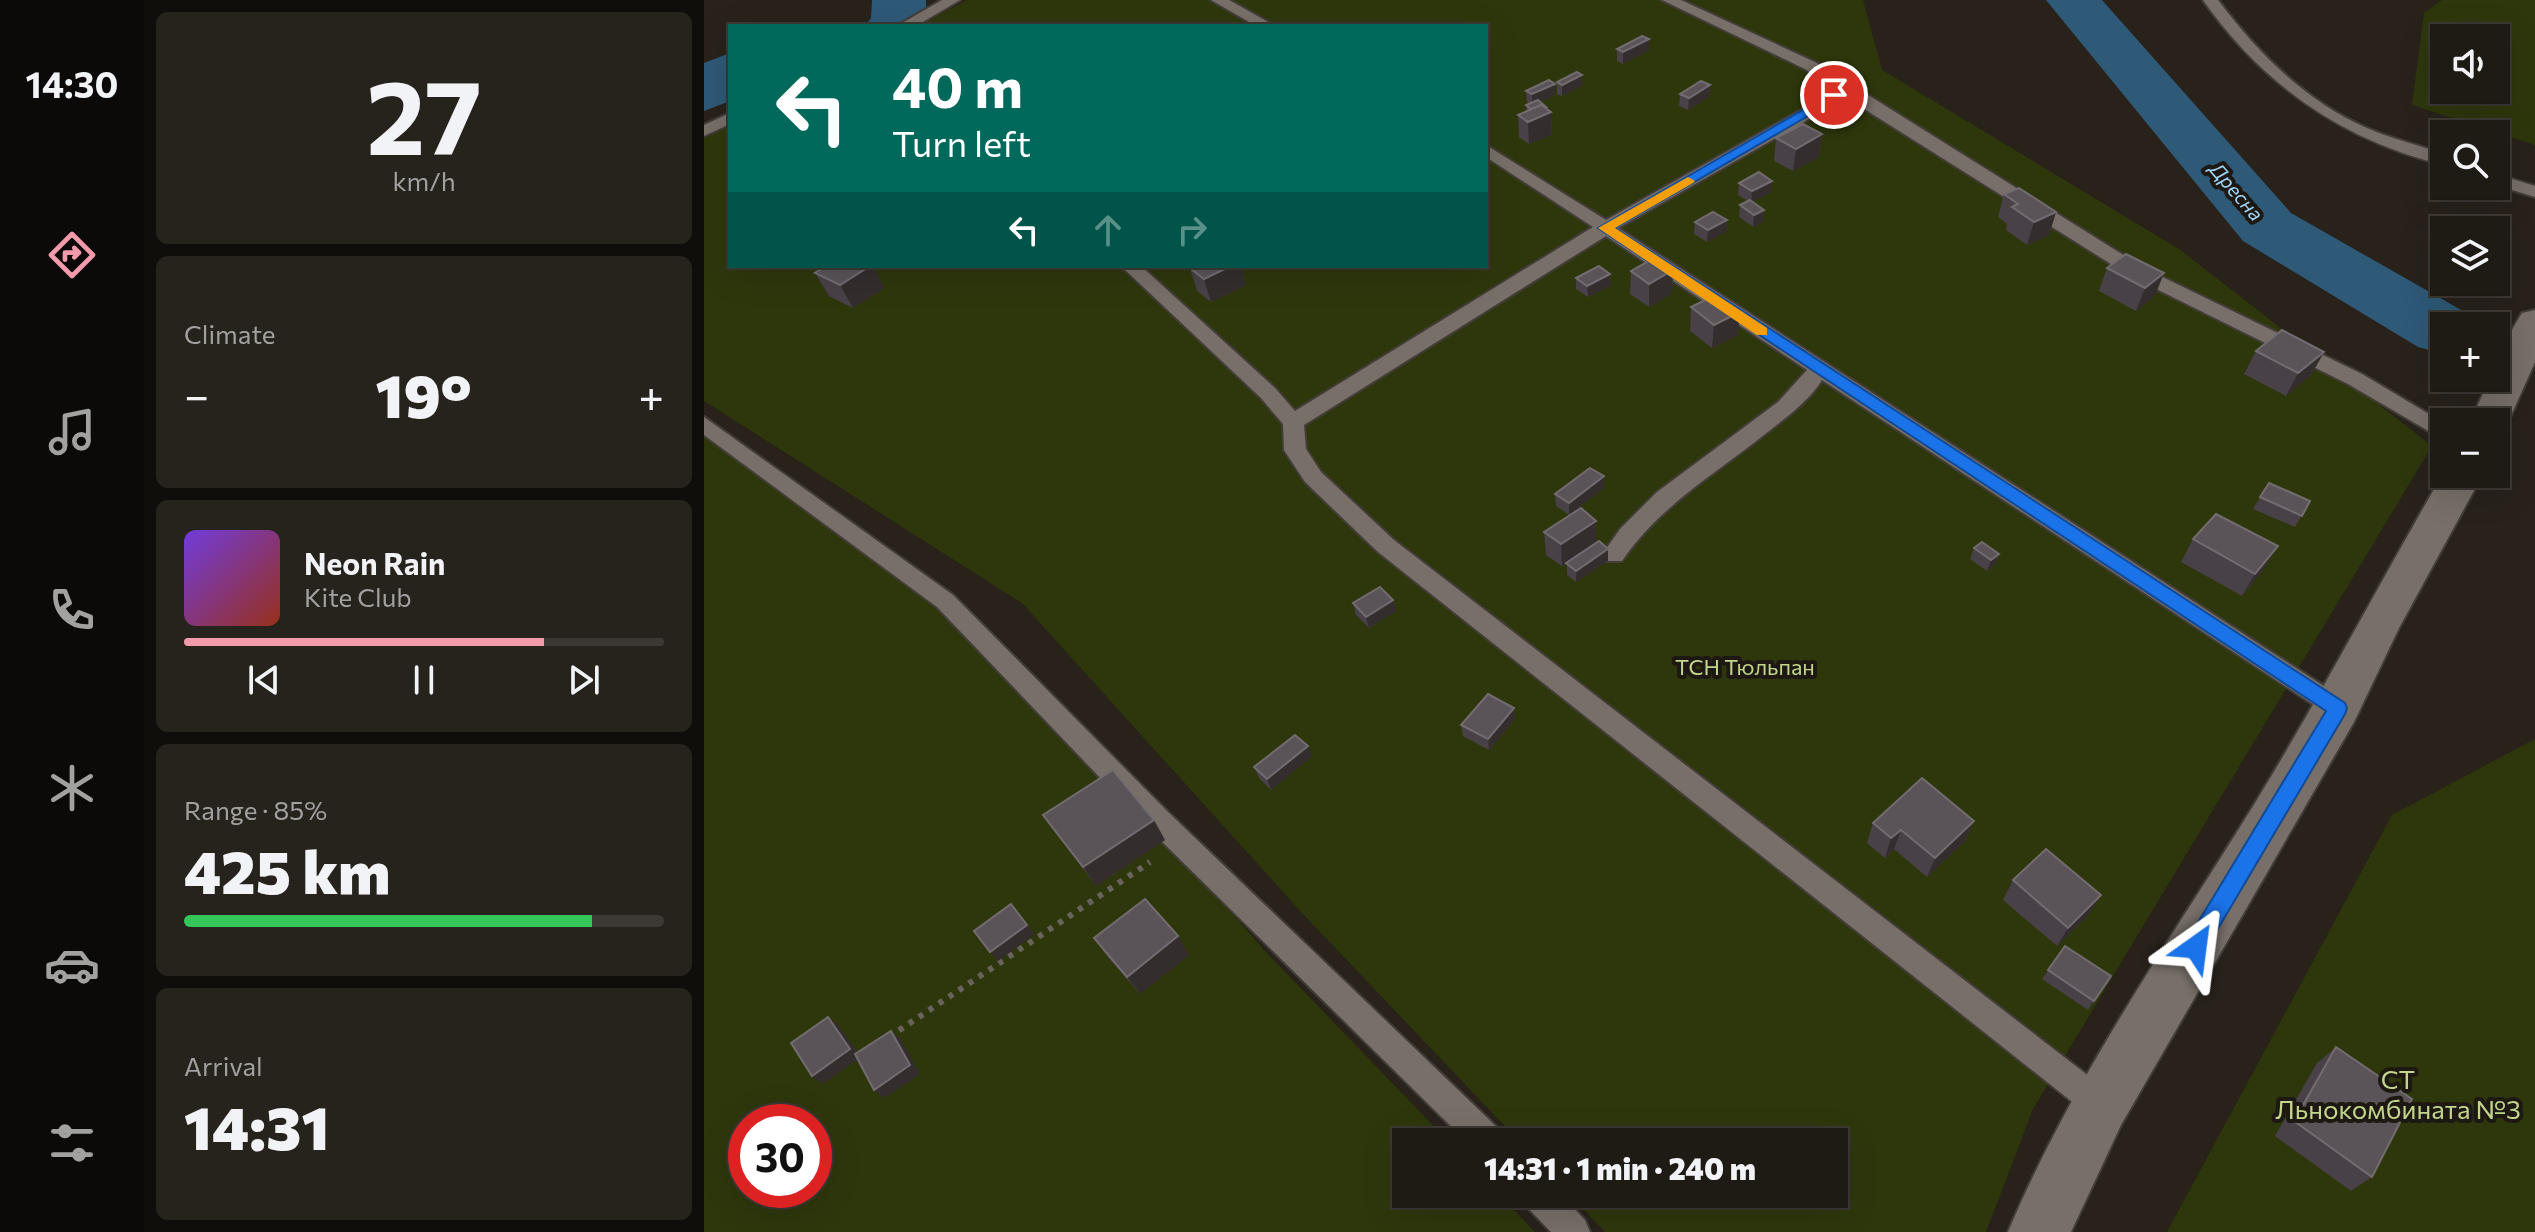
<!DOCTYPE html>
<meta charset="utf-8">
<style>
:root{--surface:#1e1a14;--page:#26231d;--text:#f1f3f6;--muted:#a1a1a0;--line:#3c3834;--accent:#f39aab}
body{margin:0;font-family:Commissioner,sans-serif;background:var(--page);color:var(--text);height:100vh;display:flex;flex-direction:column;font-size:30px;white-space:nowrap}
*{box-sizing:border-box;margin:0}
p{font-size:26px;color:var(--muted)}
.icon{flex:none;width:44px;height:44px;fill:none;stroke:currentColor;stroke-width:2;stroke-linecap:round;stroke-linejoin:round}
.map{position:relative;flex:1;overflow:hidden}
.drawer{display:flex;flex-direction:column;gap:12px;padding:12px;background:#100e0b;width:560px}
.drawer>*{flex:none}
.guide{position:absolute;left:24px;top:24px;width:760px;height:244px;border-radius:0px;box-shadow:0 8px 32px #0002,0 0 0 2px var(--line);background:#00695c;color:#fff;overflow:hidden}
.controls{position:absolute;left:1726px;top:24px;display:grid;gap:16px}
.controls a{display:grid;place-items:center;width:80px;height:80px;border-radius:0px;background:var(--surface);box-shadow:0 8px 32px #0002,0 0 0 2px var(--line);font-size:40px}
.speed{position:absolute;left:24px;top:1104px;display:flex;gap:16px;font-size:40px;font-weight:700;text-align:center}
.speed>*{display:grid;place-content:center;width:104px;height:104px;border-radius:50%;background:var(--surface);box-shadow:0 8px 32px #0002,0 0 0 2px var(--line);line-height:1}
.speed .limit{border:12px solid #d22;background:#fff;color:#111}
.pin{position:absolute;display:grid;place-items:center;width:68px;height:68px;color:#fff;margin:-34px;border:4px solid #fff;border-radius:50%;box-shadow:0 2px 8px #0007}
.me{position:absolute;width:88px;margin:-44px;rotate:31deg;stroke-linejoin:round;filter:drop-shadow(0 0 6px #0008)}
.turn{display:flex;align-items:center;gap:28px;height:168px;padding:0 32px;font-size:36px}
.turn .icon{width:104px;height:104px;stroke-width:2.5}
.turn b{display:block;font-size:56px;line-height:68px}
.lanes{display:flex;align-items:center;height:76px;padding:0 32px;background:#0003;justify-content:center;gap:40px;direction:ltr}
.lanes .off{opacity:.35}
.big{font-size:60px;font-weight:800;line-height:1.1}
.drawer .tile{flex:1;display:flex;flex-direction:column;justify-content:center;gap:12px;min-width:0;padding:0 28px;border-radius:12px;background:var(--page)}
.drawer .dial{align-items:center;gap:0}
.dial b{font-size:104px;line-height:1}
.song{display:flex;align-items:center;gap:24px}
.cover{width:96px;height:96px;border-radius:12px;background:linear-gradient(135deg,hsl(260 70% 55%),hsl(10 70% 35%))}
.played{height:8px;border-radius:4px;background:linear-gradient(90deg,var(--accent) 75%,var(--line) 75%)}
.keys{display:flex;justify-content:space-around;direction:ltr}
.heat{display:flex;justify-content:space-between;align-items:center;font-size:44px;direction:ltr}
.charge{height:12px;border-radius:6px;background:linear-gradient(90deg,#34c759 85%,var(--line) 0)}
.trip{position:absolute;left:688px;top:1128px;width:456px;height:80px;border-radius:0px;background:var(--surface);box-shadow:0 8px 32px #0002,0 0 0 2px var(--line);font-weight:800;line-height:80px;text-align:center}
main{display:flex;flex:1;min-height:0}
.menu{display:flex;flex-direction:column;width:144px;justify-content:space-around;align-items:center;background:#0c0a08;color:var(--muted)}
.menu .icon{width:56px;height:56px}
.menu .on{color:var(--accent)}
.menu b{font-size:36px;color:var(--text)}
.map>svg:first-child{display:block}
</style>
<main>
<nav class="menu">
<b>14:30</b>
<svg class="icon on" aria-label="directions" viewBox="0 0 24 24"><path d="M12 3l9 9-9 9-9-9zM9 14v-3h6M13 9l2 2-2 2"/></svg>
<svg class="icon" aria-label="music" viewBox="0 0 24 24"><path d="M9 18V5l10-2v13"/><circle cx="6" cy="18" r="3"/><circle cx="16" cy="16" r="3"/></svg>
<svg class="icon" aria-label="phone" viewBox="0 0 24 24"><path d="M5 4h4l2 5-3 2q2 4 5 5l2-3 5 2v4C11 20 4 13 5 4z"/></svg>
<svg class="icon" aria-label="climate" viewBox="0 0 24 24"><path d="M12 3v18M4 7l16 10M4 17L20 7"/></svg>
<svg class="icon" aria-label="car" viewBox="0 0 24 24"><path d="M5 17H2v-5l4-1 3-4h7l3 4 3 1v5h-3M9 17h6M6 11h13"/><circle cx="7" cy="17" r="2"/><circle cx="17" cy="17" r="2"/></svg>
<svg class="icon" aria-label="filters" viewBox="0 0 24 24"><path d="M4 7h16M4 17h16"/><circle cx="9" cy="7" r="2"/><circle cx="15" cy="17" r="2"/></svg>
</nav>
<section class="drawer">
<div class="tile dial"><b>27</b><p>km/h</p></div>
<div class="tile"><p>Climate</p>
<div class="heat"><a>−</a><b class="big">19°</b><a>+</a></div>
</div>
<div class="tile">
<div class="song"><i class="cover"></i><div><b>Neon Rain</b><p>Kite Club</p></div></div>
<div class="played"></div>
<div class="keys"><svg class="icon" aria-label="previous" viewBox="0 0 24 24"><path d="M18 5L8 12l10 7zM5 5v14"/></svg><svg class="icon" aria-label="pause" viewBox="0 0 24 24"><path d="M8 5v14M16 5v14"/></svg><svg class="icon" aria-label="next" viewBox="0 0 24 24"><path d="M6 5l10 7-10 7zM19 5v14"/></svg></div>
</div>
<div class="tile"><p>Range · 85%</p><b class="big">425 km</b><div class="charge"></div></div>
<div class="tile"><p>Arrival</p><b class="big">14:31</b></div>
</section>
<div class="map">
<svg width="1831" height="1232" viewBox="0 0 1831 1232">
<rect width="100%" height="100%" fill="#28221b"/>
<g fill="#2e370c" fill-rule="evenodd">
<polygon points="263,0 1159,0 1178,70 1475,249 1728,446 1329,1109 1282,1232 901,1232 865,1194 1130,1194 1130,1142 816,1142 599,914 318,603 0,401 0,138 26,125 26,266 782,266 782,26 214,26"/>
<path d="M 1738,0 L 1831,0 L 1831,145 L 1708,105 L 1720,13 ZM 1740,38 L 1792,38 L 1792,90 L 1740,90 Z"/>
<path d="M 0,434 L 281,630 L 560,950 L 745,1142 L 702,1142 L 702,1194 L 795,1194 L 831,1232 L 0,1232 ZM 42,1122 L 110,1122 L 110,1190 L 42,1190 Z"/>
<polygon points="1831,739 1831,1232 1463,1232 1688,815"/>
</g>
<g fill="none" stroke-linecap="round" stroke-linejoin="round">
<g fill="#2e5977" fill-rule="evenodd">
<polygon points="168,0 222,0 222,23 220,26 161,26 167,18"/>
<polygon points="1342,0 1398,0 1587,213 1766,315 1773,326 1740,326 1740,354 1714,347 1539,241"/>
<polygon points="26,53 26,101 0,111 0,63"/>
</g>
<defs>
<g id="lane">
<polygon points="238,0 256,0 212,26 193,26"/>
<polygon points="507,0 525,0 571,26 552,26"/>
<path d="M 958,0 L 977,0 L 1113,63 L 1440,268 L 1658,374 L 1740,423 L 1740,440 L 1644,384 L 1426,276 L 1138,95 L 1133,103 L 914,228 L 1643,701 L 1647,708 L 1643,715 L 1634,718 L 1625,715 L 1118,380 C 1105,401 1084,416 1065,431 C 1013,473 956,505 918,561 L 902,561 L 898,555 L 902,549 L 916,529 L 953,492 L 1074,402 L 1103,370 L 902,236 L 600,425 L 602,449 L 617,472 L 690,540 L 1408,1094 L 1413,1105 L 1408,1116 L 1397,1121 L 1386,1116 L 674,552 L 601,482 L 580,450 L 579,424 L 557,398 L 417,266 L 437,266 L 571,388 L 591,411 L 889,227 L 782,157 L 782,145 L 902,220 L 1120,97 L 1125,87 L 1101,69 Z"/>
<path d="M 1499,0 L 1514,0 C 1553,52 1602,102 1663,128 C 1688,139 1715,145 1740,154 L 1740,165 C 1638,140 1559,85 1499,0 Z"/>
<polygon points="26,113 26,124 0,136 0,125"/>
<polygon points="1792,174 1831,186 1831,197 1792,185"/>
<polygon points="0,417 249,595 464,812 797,1131 802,1142 763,1142 444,828 233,607 0,435"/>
<polygon points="818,1194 856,1194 881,1220 886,1232 847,1232 822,1206"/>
</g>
<g id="street">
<path d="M 1831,310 L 1831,362 L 1804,422 L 1799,431 L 1792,433 L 1792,422 L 1766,422 L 1786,378 L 1792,378 C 1792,356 1807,331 1818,313 Z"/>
<path d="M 1740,472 L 1779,474 L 1695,628 L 1650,722 L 1417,1125 L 1367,1232 L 1304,1232 C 1368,1080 1465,942 1551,803 C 1618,694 1676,582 1740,472 Z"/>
</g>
</defs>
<use href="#lane" stroke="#423d38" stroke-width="4"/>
<use href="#street" stroke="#423d38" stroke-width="4"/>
<polyline stroke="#68635d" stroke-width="6" stroke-dasharray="5 7" stroke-linecap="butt" points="185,1037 446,862"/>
<use href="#lane" fill="#776f68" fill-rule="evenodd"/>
<use href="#street" fill="#776f68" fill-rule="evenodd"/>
</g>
<g fill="#484147">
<polygon points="913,49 945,50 919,64 913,61"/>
<polygon points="853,82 878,86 858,96 853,94"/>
<polygon points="1006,85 1005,97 984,110 975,106 976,94"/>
<polygon points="822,91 851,95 836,102 847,112 848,135 825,144 815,137 814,115 822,111 822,105 825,104 823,102"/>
<polygon points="1118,134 1115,157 1089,171 1070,161 1072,138"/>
<polygon points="1035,183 1067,192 1048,202 1060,210 1059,222 1049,227 1035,217 1036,205 1044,201 1034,195"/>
<polygon points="1300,194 1352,212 1345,235 1323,245 1302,230 1303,224 1294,217"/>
<polygon points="1023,220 1022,232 1003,242 990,234 991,222"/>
<polygon points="1422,254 1451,296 1432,311 1395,291 1403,268"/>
<polygon points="122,266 169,266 180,288 149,308 125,296 111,273"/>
<polygon points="489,266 537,266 542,285 507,302 493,291 486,268"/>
<polygon points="969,270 968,293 945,307 926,294 927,271"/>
<polygon points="906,274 906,286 884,297 872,289 872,278"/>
<polygon points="987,307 1036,312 1034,335 1008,348 986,331"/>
<polygon points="1552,351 1620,352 1607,375 1582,396 1540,374"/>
<polygon points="1565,483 1606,501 1591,527 1549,509"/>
<polygon points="900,488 865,515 852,506 851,494"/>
<polygon points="840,532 892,543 904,561 872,582 863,575 863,564 858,566 842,555"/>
<polygon points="1489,539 1560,569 1538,596 1477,562"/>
<polygon points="1270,548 1295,554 1291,565 1283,571 1266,559"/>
<polygon points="649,603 692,611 665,628 652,615"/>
<polygon points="810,708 811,719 785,750 759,736 757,725"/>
<polygon points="608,756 567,790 555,778 550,767"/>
<polygon points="339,815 461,840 392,886"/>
<polygon points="1270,821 1261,841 1223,877 1190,849 1181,858 1163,843 1169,823"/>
<polygon points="1309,880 1397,895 1385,914 1353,946 1299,900"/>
<polygon points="474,936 485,955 436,994 403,956 390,938"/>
<polygon points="1361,946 1407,976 1384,1010 1338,979"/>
<polygon points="1632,1047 1668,1177 1647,1191 1571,1136 1613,1063"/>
</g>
<g fill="#332d2e">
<polygon points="945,39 945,50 919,64 919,52"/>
<polygon points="878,75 878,86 858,96 858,85"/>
<polygon points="851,84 851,95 828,106 828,94"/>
<polygon points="1006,85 1005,97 984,110 985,98"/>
<polygon points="842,107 843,114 847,112 848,135 825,144 824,122"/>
<polygon points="1118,134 1115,157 1089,171 1092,149"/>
<polygon points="1068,181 1067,192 1047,203 1048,191"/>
<polygon points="1060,210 1059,222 1049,227 1050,215"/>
<polygon points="1352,212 1345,235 1323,245 1330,222"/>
<polygon points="1023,220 1022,232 1003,242 1004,230"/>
<polygon points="166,266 169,266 180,288 149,308 136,285"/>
<polygon points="527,266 537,266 542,285 507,302 500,279"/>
<polygon points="969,270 968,293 945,307 945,284"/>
<polygon points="1460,273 1451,296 1432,311 1441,288"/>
<polygon points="906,274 906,286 884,297 883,286"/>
<polygon points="1036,312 1034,335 1008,348 1010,325"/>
<polygon points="1620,352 1607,375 1582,396 1594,373"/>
<polygon points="900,476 900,488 865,515 865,503"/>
<polygon points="892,521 892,544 858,566 857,544"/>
<polygon points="1574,546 1560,569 1538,596 1551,574"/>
<polygon points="904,549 904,561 872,582 872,571"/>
<polygon points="1295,554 1291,565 1283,571 1287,560"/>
<polygon points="689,600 692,611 665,628 662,617"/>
<polygon points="810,708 811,719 785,750 784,739"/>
<polygon points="604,746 608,756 567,790 563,779"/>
<polygon points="450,820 461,840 392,886 379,867"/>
<polygon points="1270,821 1261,841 1223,877 1231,858"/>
<polygon points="1197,830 1190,849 1181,858 1187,838"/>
<polygon points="1397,895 1385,914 1353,946 1364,928"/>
<polygon points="307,904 331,934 294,961 286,952"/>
<polygon points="474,936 485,955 436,994 423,977"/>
<polygon points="124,1017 135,1026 157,1057 119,1084 108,1076"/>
<polygon points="187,1031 197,1039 216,1074 180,1098 170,1090"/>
</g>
<g fill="#5a5459" stroke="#726c70" stroke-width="2">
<polygon points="938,36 945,39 919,52 913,49"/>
<polygon points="873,72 878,75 858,85 853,82"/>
<polygon points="845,80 851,84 828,94 822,91"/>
<polygon points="997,81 1006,85 985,98 976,94"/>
<polygon points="834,100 842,107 840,107 837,105 827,109 822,105"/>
<polygon points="837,105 847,112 824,122 814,115"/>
<polygon points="1099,124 1118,134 1092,149 1072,138"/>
<polygon points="1055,172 1068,181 1048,191 1035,183"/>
<polygon points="1315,188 1352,212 1330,222 1308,207 1314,204 1300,194"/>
<polygon points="1046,200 1060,210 1050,215 1036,205"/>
<polygon points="1009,212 1023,220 1004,230 991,222"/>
<polygon points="1422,254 1460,273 1441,288 1403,268"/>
<polygon points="950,258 969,270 945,284 927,271"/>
<polygon points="122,266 166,266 136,285 111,273"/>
<polygon points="489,266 527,266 500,279 486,268"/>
<polygon points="895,266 906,274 883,286 872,278"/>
<polygon points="1014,294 1036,312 1010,325 987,307"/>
<polygon points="1578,330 1620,352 1594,373 1552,351"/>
<polygon points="886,468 900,476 865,503 851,494"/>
<polygon points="1565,483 1606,501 1598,516 1556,497"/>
<polygon points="877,508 892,521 857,544 840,532"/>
<polygon points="1512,514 1574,546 1551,574 1489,539"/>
<polygon points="895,541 904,549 872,571 862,563"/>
<polygon points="1278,542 1295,554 1287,560 1270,548"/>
<polygon points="676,587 689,600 662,617 649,603"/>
<polygon points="784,694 810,708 784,739 757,725"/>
<polygon points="591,735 604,746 563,779 550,767"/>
<polygon points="409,770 450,820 379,867 339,815"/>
<polygon points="1218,778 1270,821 1231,858 1197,830 1187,838 1169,823"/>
<polygon points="1342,849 1397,895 1364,928 1309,880"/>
<polygon points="441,899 474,936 423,977 390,938"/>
<polygon points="307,904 323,925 286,952 270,931"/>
<polygon points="1361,946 1407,976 1390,1001 1344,970"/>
<polygon points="124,1017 146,1049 108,1076 87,1043"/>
<polygon points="187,1031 206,1065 170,1090 151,1054"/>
<polygon points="1632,1047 1708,1099 1668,1177 1590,1121"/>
</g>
<polygon fill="#1a73e8" stroke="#114b97" stroke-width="2" points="1130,92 1136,95 1135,98 911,228 1641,703 1643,708 1641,714 1499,954 1492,957 1484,954 1481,947 1484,939 1622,711 894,228"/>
<polygon fill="#f59e0b" points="984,177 991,181 989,183 911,228 1063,328 1063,335 1053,335 894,228"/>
<g text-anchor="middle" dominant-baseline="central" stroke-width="8" stroke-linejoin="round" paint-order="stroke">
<g font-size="20" font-style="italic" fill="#9fd6fd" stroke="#1e1812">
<text transform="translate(1533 191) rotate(49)">Дресна</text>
</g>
<g font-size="22" fill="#c1d58b" stroke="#1e1812">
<text x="1041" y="666">ТСН Тюльпан</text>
</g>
<g font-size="26" fill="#c1d58b" stroke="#1e1812">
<text x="1694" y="1078">СТ<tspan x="1694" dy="30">Льнокомбината №3</tspan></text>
</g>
</g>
</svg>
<div class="controls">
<a><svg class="icon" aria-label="sound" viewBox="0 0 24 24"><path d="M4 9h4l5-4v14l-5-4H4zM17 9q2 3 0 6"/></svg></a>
<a><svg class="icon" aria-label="search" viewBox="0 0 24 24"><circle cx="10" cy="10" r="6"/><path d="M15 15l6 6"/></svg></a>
<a><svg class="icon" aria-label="layers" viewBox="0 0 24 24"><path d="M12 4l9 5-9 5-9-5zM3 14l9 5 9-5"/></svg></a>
<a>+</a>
<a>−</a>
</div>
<div class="speed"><div class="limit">30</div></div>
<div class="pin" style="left:1130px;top:95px;background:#d93025"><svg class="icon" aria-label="arrive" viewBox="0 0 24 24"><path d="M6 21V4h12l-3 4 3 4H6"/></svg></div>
<svg class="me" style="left:1492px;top:947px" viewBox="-20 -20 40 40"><path d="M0-17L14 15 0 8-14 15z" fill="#1a73e8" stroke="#fff" stroke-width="4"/></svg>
<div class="trip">14:31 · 1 min · 240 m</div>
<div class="guide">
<div class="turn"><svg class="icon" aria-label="left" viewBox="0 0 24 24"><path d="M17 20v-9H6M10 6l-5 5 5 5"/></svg><div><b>40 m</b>Turn left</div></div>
<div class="lanes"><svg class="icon" aria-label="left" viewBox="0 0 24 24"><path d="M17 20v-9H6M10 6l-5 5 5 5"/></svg><svg class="icon off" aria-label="ahead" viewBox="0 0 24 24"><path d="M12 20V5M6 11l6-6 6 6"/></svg><svg class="icon off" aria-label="right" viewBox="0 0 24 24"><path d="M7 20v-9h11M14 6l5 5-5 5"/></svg></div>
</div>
</div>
</main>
